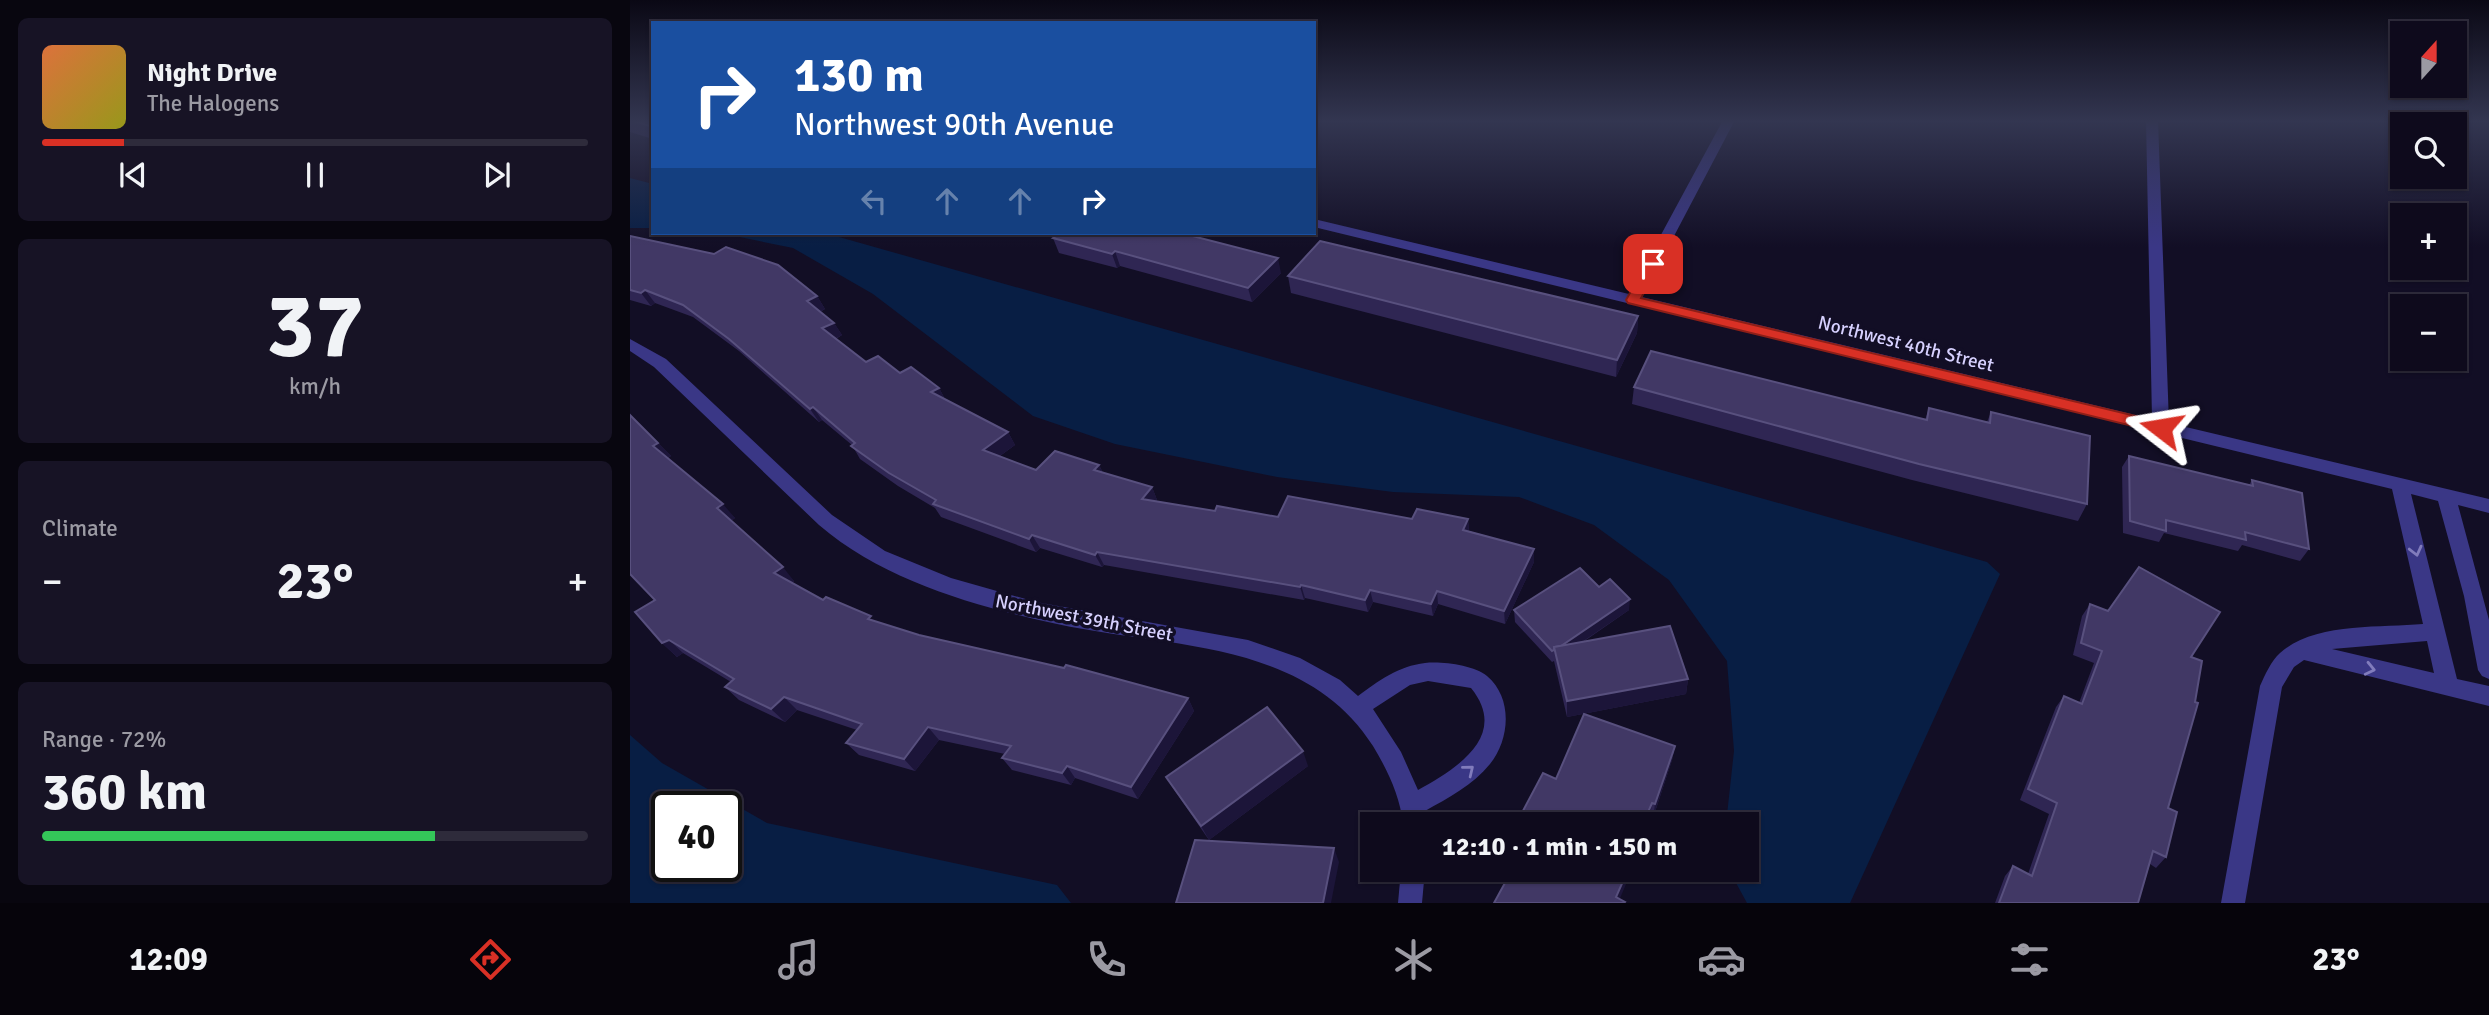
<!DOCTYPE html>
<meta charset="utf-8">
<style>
:root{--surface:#0e0a1c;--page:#171325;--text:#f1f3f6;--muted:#9b9aa3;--line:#2e2b3b;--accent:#d93025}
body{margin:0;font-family:Signika,sans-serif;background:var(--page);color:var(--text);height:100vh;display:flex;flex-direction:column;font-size:26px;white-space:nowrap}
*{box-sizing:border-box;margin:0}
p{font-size:23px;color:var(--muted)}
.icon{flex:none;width:38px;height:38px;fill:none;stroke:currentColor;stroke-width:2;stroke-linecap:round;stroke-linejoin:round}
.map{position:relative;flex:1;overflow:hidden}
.drawer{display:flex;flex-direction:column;gap:18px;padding:18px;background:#08060f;width:630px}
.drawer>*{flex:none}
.banner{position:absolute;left:21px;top:21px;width:665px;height:214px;border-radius:0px;box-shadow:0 2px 5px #0004,0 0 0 2px var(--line);background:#1a4fa0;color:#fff;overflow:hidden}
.needle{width:46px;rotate:21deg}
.controls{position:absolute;left:1760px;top:21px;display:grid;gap:14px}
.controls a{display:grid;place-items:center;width:77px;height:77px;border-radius:0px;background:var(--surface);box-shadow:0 2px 5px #0004,0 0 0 2px var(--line);font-size:35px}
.speed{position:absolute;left:21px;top:791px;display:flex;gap:14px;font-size:35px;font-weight:700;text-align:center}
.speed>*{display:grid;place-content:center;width:91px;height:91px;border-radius:50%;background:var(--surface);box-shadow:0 2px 5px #0004,0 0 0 2px var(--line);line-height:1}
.speed .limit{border:4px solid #111;border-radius:10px;background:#fff;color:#111}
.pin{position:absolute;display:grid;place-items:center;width:60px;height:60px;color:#fff;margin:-30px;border-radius:14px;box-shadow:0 4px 10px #0006}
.me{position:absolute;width:77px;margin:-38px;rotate:284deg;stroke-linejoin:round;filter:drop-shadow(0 0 5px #0008)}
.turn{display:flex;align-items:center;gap:24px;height:147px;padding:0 28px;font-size:32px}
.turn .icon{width:91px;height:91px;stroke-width:2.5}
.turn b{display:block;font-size:49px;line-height:60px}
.lanes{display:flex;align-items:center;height:66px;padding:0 28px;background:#0003;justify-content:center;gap:35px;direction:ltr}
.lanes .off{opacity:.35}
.big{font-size:52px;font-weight:800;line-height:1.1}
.drawer .card{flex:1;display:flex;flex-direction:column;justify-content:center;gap:10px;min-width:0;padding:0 24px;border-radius:10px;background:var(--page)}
.drawer .dial{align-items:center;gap:0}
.dial b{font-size:91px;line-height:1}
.song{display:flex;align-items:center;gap:21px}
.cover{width:84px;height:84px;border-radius:10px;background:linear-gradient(135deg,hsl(20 70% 55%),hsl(60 70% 35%))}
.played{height:7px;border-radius:4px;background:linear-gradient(90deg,var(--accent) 15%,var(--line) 15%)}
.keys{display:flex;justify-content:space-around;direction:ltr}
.heat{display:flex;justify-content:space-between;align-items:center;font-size:38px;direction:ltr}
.charge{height:10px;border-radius:5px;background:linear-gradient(90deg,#34c759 72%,var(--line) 0)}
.trip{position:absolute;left:730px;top:812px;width:399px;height:70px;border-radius:0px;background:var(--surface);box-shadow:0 2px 5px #0004,0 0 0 2px var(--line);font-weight:800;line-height:70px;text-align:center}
.menu{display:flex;height:112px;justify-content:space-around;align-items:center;background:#06040b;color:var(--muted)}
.menu .icon{width:49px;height:49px}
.menu .active{color:var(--accent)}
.menu b{font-size:32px;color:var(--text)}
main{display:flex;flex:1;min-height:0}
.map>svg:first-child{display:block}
</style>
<main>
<section class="drawer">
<div class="card">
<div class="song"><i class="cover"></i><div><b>Night Drive</b><p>The Halogens</p></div></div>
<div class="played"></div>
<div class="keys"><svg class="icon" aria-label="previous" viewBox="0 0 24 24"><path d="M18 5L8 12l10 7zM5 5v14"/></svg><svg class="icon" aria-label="pause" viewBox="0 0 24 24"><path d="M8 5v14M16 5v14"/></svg><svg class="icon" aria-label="next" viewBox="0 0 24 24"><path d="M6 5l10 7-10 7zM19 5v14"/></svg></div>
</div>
<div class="card dial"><b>37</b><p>km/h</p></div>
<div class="card"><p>Climate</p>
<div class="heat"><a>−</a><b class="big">23°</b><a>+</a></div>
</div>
<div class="card"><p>Range · 72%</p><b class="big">360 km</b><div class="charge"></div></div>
</section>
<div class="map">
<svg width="1859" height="903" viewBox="0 0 1859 903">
<rect width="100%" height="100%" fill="#120e25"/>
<g fill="#081e44" fill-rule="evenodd">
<polygon points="0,178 23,184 23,228 0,228"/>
<polygon points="90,233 195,233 1357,562 1370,574 1220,903 1117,903 1099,870 1116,870 1116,824 1096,824 1104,751 1097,661 1039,580 964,525 889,497 763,492 647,477 485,444 403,416 243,294 163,248"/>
<path d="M 0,735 L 32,763 L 137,823 L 427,885 L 441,903 L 0,903 ZM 37,807 L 96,807 L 96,866 L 37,866 Z"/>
</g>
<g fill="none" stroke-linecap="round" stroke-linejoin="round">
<g fill="#3a3786" fill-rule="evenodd">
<path d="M 1093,120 L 1105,120 L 1012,297 L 1522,419 L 1516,120 L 1528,120 L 1539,423 L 1859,499 L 1859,513 L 1828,505 L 1859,620 L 1859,679 L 1852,676 L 1848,670 L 1834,596 L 1808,501 L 1781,494 L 1827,679 L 1859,686 L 1859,706 L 1674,660 L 1664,667 L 1652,687 L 1615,903 L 1591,903 L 1630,686 C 1635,675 1641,661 1650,653 C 1684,622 1750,628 1793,624 L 1762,489 L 684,227 L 684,219 L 999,294 ZM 1797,641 L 1804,673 L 1702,649 Z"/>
<path d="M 0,339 L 36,359 L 202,515 L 255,551 L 321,578 L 406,602 L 618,640 L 670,658 L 710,680 L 728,696 C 748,681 769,666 795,663 C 811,661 844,665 857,676 C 883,698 880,739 860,764 C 843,785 818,798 795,811 L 797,824 L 773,824 C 770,796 758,771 743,746 C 675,639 537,648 427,624 C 345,606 254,581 189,525 L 24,367 L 0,351 ZM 798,681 L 841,688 C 880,736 826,769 788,790 L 771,752 L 743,709 L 780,685 Z"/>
<polygon points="771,870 795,870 792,903 768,903"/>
</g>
</g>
<g fill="#2f2653">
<polygon points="0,120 23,120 23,139 0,132"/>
<polygon points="0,236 187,296 195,309 190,312 204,323 212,335 206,339 236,362 270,373 309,388 315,399 378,432 385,445 370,456 406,470 469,465 473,473 522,487 527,500 526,501 585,511 648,517 838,519 839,531 904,549 904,562 875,624 808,604 803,616 743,602 738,612 675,598 674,600 474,565 472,567 410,548 406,552 311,517 305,508 268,486 230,459 222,445 192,420 189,422 109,351 63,317 25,303 21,306 0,300"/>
<polygon points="423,238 651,273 622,302 490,266 487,268 429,253"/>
<polygon points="658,276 1008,316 1007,333 986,377 661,293"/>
<polygon points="1004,387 1295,420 1299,408 1357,422 1361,412 1457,504 1448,521 1282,480 1002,404"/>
<polygon points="28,443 41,456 38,458 105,518 101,521 164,581 162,583 193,600 245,621 289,635 558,698 564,711 508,799 445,778 441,785 382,770 372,758 375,754 309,740 285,771 229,755 216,743 227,730 167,710 155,722 109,700 95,687 101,682 53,653 47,657 32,643 25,600"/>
<polygon points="1499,456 1619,485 1622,480 1679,549 1670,561 1612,545 1608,551 1534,533 1529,542 1493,533 1492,467"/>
<polygon points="969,587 999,610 953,642 1058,679 1056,694 937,717 924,661 922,662 885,622 884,610"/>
<polygon points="1460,604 1561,657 1538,808 1536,857 1526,868 1520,864 1508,903 1365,903 1375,876 1383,866 1398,874 1419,814 1390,800 1426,707 1434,696 1449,703 1464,663 1443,655 1452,616"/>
<polygon points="1045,746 1042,760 1023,818 1020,817 1017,824 886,824 926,779"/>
<polygon points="678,766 579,840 545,791 536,777"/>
</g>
<g fill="#1c1539">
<polygon points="485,251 490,266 487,268 482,254"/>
<polygon points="648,258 651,273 622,302 618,288"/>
<polygon points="15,290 25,303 21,306 11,293"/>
<polygon points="187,296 195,309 185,314 177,301"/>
<polygon points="1008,316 1007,333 986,377 987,360"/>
<polygon points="204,323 212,335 201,341 192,328"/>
<polygon points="309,388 316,401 301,392"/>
<polygon points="183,407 192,420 189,422 180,409"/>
<polygon points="378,432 385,445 360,463 353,450"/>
<polygon points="28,443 41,456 35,459 23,446"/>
<polygon points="469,465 475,478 464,470"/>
<polygon points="522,487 527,500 518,512 512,499"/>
<polygon points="93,504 105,518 99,522 87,508"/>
<polygon points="838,519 839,532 833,530"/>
<polygon points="402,535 410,548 406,552 399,539"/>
<polygon points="904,549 904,562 875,624 874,611"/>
<polygon points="467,552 474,565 472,567 465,555"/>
<polygon points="153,567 164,581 156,586 144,573"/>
<polygon points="671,585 675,598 674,600 670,587"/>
<polygon points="740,590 743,602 738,612 735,600"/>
<polygon points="807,591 808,604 803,616 801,604"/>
<polygon points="1000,599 999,610 927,659 924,650"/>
<polygon points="39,640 53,653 47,657 32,643"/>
<polygon points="1058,679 1056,694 937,717 937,701"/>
<polygon points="154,697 167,710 155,722 141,709"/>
<polygon points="558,698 564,711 508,799 501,787"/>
<polygon points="298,727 309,740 285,771 274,759"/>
<polygon points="1045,746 1042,760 1023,818 1025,804"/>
<polygon points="673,751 678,766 579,840 571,826"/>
<polygon points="437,766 445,778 441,785 432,773"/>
<polygon points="1022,803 1020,817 1017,824 1013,824"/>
<polygon points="704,848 709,862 701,903 693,903"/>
<polygon points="998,870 1002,870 988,903 986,897"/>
</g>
<g fill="#413865" stroke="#58507e" stroke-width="2">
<polygon points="0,120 23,120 23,127"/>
<polygon points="430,233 551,233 648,258 618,288 485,251 482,254 423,238"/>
<polygon points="0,236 84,254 96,247 148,265 187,296 177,301 204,323 192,328 236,362 248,356 270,373 281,367 309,388 301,392 378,432 353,450 406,470 425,451 469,465 464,470 522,487 512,499 585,511 587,506 648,517 658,496 782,519 787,509 838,519 833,530 904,549 874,611 807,591 801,604 740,590 735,600 671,585 670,587 467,552 465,555 402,535 399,539 303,504 306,500 259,473 221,446 225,443 183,407 180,409 99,339 53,305 15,290 11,293 0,290"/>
<polygon points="690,241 1008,316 987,360 658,276"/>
<polygon points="1021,351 1297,420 1299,408 1360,423 1361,412 1460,436 1457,504 1289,464 1004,387"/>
<polygon points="0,415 28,443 23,446 93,504 87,508 153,567 144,573 193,600 196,597 241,616 238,619 289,635 434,668 436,665 558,698 501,787 437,766 432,773 372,758 381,746 298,727 274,759 216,743 232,724 154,697 141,709 95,687 104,679 39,640 32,643 5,612 25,600 0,574"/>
<polygon points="1499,456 1623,486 1622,480 1672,493 1679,549 1615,532 1616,540 1536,520 1536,531 1500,521"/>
<polygon points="1509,567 1590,612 1561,657 1572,661 1565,702 1568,703 1538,808 1547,812 1536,857 1523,851 1508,903 1369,903 1383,866 1402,876 1427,803 1398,789 1434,696 1452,704 1472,651 1451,643 1460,604 1478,611"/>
<polygon points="950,568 969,587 980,579 1000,599 931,646 924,647 924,650 922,651 884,610"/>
<polygon points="1040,626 1058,679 937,701 924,647"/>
<polygon points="637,707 673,751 571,826 536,777"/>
<polygon points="954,714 1045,746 1025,804 1022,803 1013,824 886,824 913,773 926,779"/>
<polygon points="565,840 704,848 693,903 546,903"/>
<polygon points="882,870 998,870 986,897 995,902 994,903 864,903"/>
</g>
<defs><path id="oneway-chevron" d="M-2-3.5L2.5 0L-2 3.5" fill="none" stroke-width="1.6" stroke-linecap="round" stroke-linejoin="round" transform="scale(1.75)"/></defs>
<g stroke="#817cbc">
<use href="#oneway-chevron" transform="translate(1786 551) rotate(76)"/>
<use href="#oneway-chevron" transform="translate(1740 669) rotate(13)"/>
<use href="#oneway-chevron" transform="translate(839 770) rotate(-39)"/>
</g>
<linearGradient id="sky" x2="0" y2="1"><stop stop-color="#0a0814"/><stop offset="0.49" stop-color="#333651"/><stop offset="1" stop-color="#333651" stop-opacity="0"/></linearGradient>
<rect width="1859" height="247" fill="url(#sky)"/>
<polygon fill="#d93025" stroke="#8d1f18" stroke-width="2" points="1023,260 1030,264 1011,298 1531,422 1539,428 1531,433 998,303 996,300 1016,264"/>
<g text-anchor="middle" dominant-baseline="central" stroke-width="7" stroke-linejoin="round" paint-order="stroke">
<g font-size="19" fill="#d7d1ff" stroke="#120e25">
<text transform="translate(1276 344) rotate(14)">Northwest 40th Street</text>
<text transform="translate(454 618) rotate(11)">Northwest 39th Street</text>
</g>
</g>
</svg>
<div class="controls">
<a><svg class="needle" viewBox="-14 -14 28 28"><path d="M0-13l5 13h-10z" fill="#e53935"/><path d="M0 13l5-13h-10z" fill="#9b9aa3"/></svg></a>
<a><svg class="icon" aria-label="search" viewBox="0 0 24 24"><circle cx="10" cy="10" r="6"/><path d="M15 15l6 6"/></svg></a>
<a>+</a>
<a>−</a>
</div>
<div class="speed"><div class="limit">40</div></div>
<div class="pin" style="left:1023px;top:264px;background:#d93025"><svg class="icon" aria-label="arrive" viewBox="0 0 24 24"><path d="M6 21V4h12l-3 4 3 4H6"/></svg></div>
<svg class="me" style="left:1531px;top:428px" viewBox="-20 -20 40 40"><path d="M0-17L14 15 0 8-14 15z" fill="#d93025" stroke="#fff" stroke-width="4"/></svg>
<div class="trip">12:10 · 1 min · 150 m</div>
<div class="banner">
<div class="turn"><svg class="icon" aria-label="right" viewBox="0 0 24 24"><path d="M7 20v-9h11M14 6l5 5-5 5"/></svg><div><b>130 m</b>Northwest 90th Avenue</div></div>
<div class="lanes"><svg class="icon off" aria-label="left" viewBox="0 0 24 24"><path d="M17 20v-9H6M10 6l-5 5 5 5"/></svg><svg class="icon off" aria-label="ahead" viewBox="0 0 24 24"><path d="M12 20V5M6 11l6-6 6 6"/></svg><svg class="icon off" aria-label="ahead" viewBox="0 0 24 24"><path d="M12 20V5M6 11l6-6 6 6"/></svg><svg class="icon" aria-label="right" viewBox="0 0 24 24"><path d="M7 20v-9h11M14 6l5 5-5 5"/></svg></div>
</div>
</div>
</main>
<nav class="menu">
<b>12:09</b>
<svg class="icon active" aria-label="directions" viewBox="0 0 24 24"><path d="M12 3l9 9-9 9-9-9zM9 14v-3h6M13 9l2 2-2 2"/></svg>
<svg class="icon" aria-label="music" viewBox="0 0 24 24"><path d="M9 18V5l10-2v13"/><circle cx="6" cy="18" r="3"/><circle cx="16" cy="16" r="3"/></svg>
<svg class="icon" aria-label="phone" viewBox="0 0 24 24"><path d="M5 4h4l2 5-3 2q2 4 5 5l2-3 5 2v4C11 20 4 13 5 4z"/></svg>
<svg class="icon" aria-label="climate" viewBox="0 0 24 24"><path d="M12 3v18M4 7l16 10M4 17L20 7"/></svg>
<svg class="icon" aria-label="car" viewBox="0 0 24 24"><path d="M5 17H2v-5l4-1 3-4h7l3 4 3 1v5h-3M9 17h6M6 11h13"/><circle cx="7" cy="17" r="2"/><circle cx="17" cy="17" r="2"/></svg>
<svg class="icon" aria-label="filters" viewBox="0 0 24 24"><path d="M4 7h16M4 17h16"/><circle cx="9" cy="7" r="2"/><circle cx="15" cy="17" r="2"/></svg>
<b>23°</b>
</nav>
